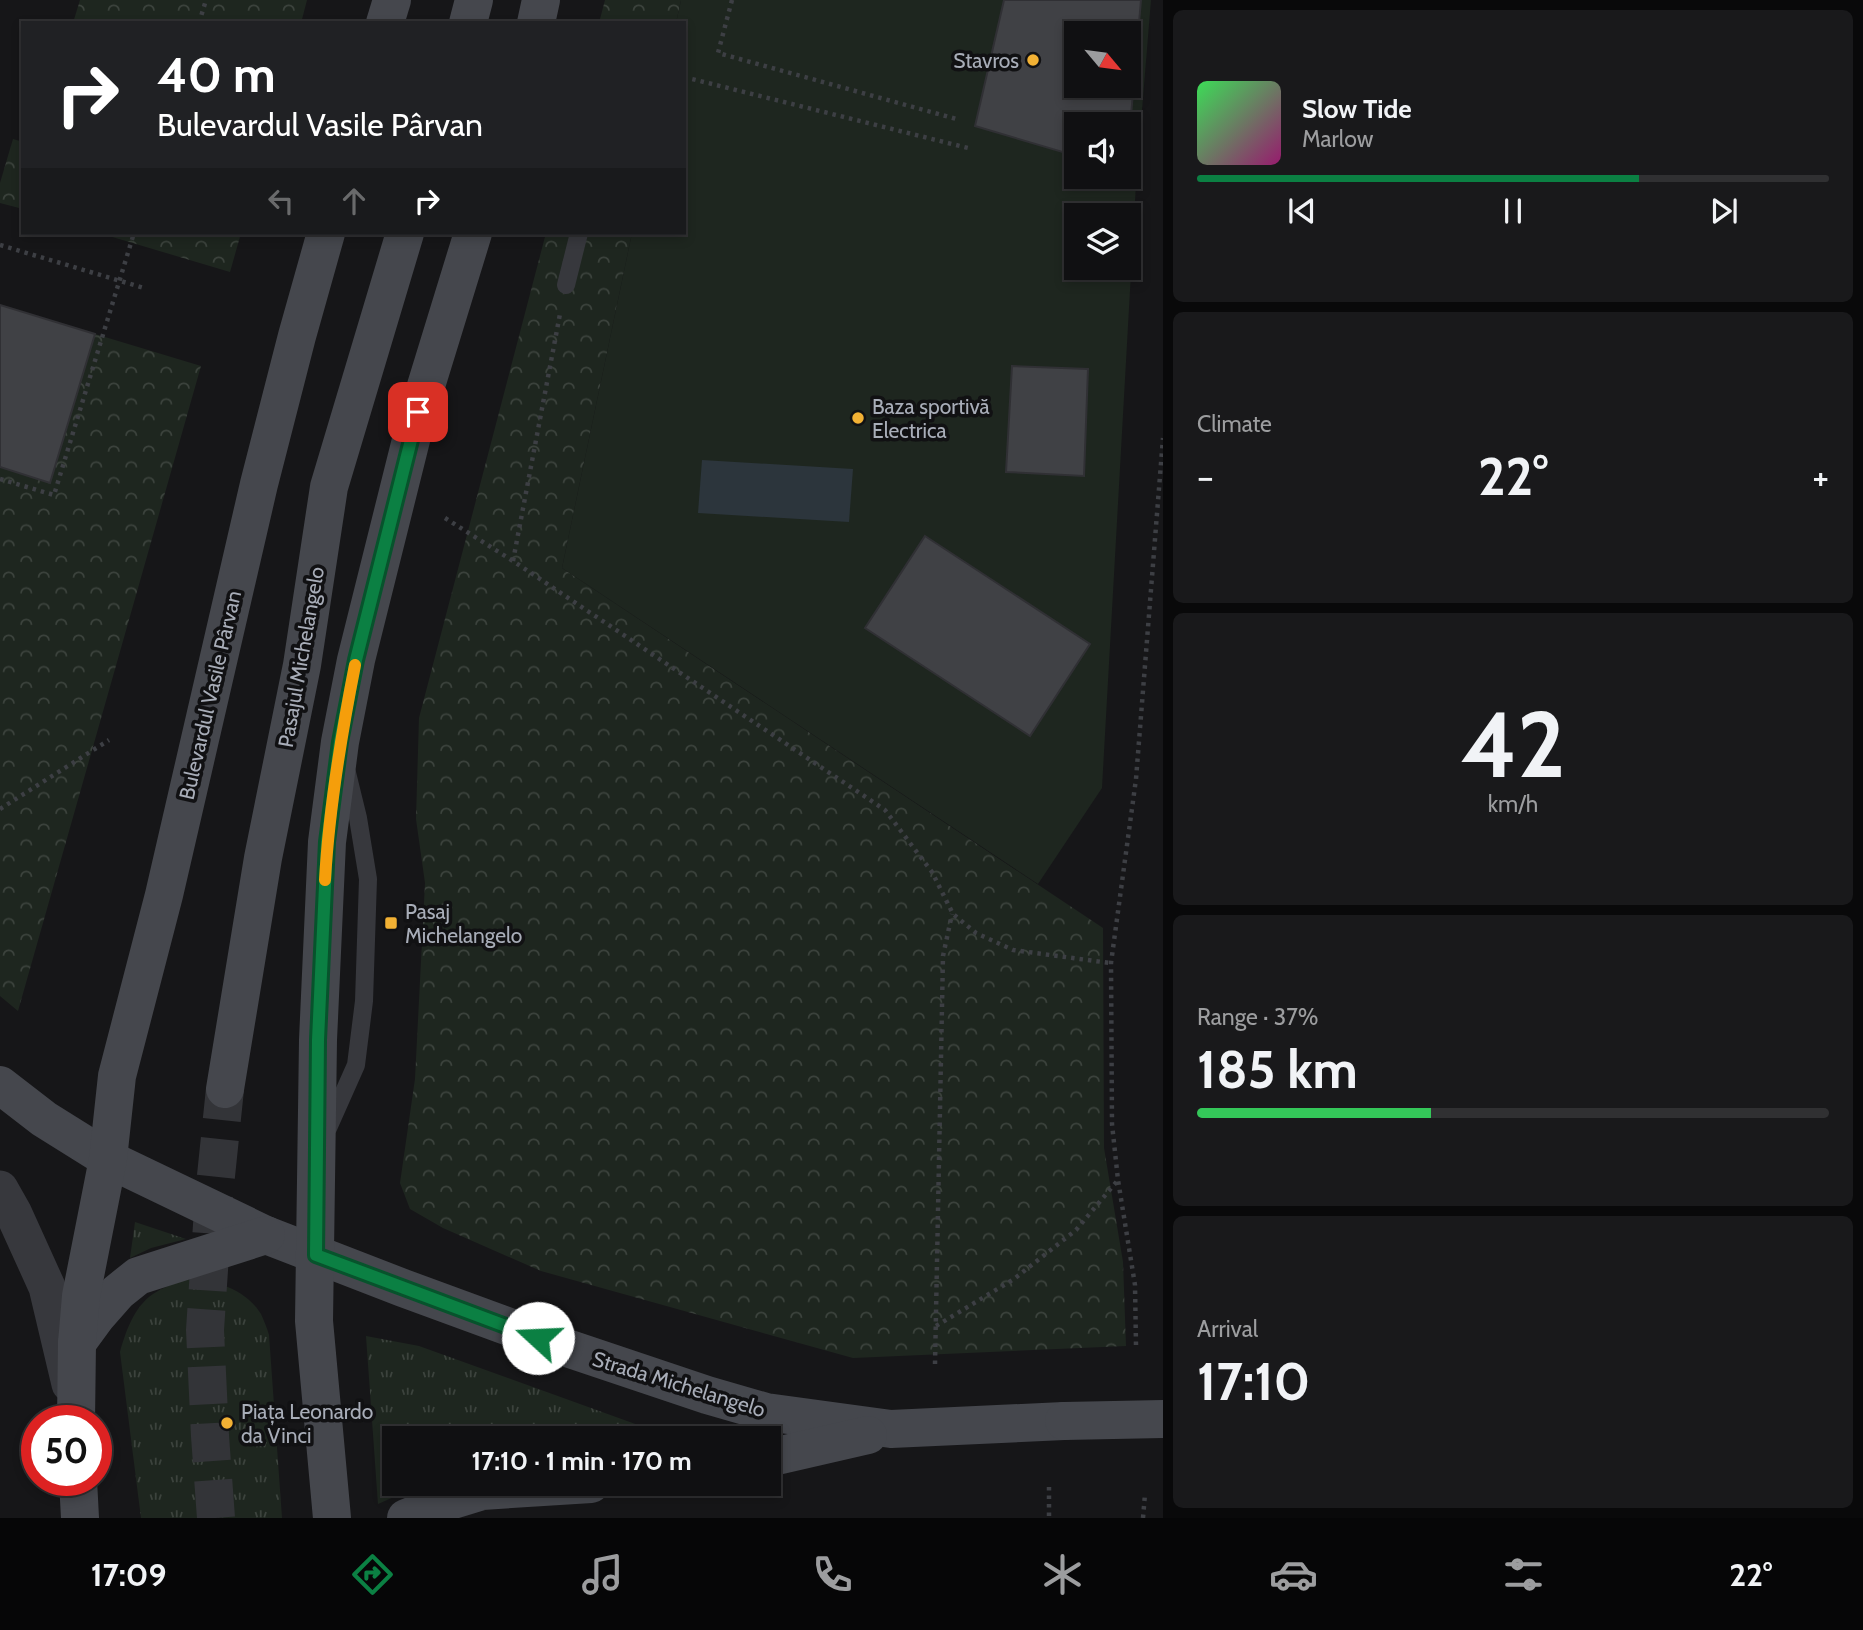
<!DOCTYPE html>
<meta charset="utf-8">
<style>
:root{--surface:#101012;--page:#19191b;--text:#f1f3f6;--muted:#9c9d9f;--line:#303032;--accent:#0b8043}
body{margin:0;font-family:Cabin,sans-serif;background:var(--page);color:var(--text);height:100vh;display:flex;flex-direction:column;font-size:26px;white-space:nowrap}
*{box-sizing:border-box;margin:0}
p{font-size:23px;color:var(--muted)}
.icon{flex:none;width:38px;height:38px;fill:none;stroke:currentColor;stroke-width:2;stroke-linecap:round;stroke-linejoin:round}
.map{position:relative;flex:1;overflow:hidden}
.side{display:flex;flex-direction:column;gap:10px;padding:10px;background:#09090a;width:700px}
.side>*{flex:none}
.top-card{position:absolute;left:21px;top:21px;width:665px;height:214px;border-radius:0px;box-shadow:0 4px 10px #0003,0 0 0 2px var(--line);background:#202124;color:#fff;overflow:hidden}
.needle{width:46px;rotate:119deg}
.buttons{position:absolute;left:1064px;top:21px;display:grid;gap:14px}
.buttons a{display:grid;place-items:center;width:77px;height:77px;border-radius:0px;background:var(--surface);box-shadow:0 4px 10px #0003,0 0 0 2px var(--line);font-size:35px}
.speed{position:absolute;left:21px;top:1405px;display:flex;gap:14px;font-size:35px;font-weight:700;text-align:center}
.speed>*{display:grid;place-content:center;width:91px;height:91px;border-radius:50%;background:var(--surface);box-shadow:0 4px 10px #0003,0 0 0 2px var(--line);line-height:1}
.speed .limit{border:10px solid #d22;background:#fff;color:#111}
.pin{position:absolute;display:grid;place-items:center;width:60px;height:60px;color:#fff;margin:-30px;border-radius:14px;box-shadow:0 4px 10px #0006}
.me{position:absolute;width:77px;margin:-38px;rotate:290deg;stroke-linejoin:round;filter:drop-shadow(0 0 5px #0008)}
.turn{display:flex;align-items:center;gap:24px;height:147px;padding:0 21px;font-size:32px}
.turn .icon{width:91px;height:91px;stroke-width:2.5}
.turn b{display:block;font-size:49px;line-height:60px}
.lanes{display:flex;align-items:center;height:66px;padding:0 21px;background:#0003;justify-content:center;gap:35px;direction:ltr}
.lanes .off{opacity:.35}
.big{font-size:52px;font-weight:800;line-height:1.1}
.side .tile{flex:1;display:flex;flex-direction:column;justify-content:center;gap:10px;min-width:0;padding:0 24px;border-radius:10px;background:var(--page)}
.side .dial{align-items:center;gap:0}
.dial b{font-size:91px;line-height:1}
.song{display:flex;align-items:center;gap:21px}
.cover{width:84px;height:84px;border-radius:10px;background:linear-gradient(135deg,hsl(130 70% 55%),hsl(320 70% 35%))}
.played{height:7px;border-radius:4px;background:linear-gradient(90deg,var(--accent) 70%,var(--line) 70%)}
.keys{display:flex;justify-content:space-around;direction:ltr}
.heat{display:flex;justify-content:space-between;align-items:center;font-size:38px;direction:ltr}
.charge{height:10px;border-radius:5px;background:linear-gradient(90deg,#34c759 37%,var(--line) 0)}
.trip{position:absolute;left:382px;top:1426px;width:399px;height:70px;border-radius:0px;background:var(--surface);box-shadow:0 4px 10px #0003,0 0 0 2px var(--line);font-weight:800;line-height:70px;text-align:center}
.tabs{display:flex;height:112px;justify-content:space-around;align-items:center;background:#060607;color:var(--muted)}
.tabs .icon{width:49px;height:49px}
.tabs .on{color:var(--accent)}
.tabs b{font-size:32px;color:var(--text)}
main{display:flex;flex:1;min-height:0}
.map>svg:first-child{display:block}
</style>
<main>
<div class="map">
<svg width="1163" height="1518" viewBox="0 0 1163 1518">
<defs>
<pattern id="grass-tufts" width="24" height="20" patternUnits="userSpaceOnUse" patternTransform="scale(1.75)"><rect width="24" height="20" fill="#1e261f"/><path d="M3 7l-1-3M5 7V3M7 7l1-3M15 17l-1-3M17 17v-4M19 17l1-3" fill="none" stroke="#3c433d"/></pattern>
<pattern id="forest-crowns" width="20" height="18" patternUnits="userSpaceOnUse" patternTransform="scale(1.75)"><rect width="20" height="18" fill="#1e261f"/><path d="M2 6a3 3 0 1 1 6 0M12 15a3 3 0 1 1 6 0" fill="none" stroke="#3c433d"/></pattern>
</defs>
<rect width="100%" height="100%" fill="#161618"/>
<g fill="url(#grass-tufts)">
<polygon points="135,1222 186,1239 151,1248 130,1258"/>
<path d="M 183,1279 C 213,1280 244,1287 261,1314 C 264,1321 267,1328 269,1335 L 282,1518 L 141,1518 L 120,1352 C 126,1331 134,1307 153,1294 C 162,1288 173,1284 183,1279 Z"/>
<polygon points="366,1336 419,1346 674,1438 394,1438 394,1484 423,1484 378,1504"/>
</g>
<g fill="url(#forest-crowns)">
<polygon points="80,0 307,0 301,23 73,23"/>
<polygon points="605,0 681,0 676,23 599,23"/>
<polygon points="13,139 23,142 23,209 0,203 0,183"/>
<polygon points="99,233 241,233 230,272"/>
<polygon points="546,233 632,233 562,568 1103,928 1104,1148 1123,1262 1126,1346 853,1358 541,1271 443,1228 410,1209 400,1183 415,1079 425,883 416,819 419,718"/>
<polygon points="95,334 201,366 18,1011 0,996 0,467 50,482"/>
</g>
<path fill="#1e261f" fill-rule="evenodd" d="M 681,0 L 1151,0 L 1136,184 L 1102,788 L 1038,884 L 562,568 L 632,233 L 684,233 L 684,23 L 676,23 ZM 1076,33 L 1129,33 L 1129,86 L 1076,86 ZM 1076,124 L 1129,124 L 1129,177 L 1076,177 ZM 1076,215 L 1129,215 L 1129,268 L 1076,268 Z"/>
<polygon fill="#2c353c" points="702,460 853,469 849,522 698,513"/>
<g fill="#404145" stroke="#303034" stroke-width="2" fill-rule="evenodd">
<path d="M 1004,0 L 1141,0 L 1129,139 L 1129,124 L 1076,124 L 1076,156 L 975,126 ZM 1076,33 L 1129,33 L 1129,86 L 1076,86 Z"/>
<polygon points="0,305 95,334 50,483 0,467"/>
<polygon points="1012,366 1088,369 1084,476 1006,472"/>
<polygon points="925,536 1090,644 1030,736 865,628"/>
</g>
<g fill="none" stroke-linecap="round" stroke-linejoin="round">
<polyline stroke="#333438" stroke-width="38" stroke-dasharray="38 19" stroke-linecap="butt" points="216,1518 210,1436 205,1330 214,1195 225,1089"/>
<g stroke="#3d3f44" stroke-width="4.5" stroke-dasharray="3.5 5" stroke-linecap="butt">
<polyline points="732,0 718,53 960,120"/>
<polyline points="199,23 206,0"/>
<polyline points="684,77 968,148"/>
<polyline points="0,245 144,288"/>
<polyline points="0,479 54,495 134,233"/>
<polyline points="445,518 513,561 885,810 932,872 953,914 976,933 1013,950 1110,963"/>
<polyline points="513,561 560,314"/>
<polyline points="0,809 109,740"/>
<polyline points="936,1326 1014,1279 1076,1230 1118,1180"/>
<polyline points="1136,1345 1135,1285 1118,1180 1112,1124 1111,963 1136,779 1163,438"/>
<polyline points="935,1364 943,956 952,914"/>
<polyline points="1049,1487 1049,1518"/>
<polyline points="1143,1518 1145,1494"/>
</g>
<g stroke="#37383d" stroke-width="18">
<polyline points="566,285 579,233"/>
<polyline points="328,1128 356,1065 364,1001 368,879 358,818 347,773"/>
</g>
<polyline stroke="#37383d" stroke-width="37" points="0,1189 13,1212 47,1287 70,1384"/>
<g stroke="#45474d" stroke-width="38">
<polyline points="385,23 392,0"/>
<polyline points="468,23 474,0"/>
<polyline points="536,23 541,0"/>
<polyline points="0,1085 44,1119 108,1159 266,1235 403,1288 561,1346 707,1395 766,1412 891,1429 1064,1421"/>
<polyline points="225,1089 263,858 302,665 329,487 405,233"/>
<polyline points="77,1343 96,1317 118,1292 138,1276 266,1235"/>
<polyline points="76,1421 77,1343 81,1296 108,1159 117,1076 164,895 259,484 297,336 326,233"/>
<polyline points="768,1458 868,1435"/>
<polyline points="78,1480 80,1518"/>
<polyline points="332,1518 314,1321 318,1040 327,842 340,742 356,660 418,412 473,233"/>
<polyline points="406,1518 440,1504 482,1491 591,1484"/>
</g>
<polyline stroke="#45474d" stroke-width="38" points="1064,1421 1163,1419"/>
</g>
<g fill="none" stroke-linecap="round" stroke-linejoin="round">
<defs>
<polyline id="route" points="418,412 356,660 340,742 327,842 318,1040 316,1255 538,1338"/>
</defs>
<use href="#route" stroke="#07532c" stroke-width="18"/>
<use href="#route" stroke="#0b8043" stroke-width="12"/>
<path stroke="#f59e0b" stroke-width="12" d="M 325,880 C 329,808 341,736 355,665"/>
</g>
<g fill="#f2b134" stroke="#111113" stroke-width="2.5">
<circle cx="1033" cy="60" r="7"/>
<circle cx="858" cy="418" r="7"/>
<rect x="384" y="916" width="14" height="14" rx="3.5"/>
<circle cx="227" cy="1423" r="7"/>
</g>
<g text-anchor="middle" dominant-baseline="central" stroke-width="7" stroke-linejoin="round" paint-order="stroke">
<g font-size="21" fill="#a8adb8" stroke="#111113" text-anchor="start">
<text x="1019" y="60" text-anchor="end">Stavros</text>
<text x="872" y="406">Baza sportivă<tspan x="872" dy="24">Electrica</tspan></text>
<text x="405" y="911">Pasaj<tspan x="405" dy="24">Michelangelo</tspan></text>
<text x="241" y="1411">Piața Leonardo<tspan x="241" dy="24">da Vinci</tspan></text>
</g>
<g font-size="21" fill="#a8adb8" stroke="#111113">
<text transform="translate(301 657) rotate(-80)">Pasajul Michelangelo</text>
<text transform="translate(210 695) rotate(-77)">Bulevardul Vasile Pârvan</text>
<text transform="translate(679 1384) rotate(17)">Strada Michelangelo</text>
</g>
</g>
</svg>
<div class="buttons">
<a><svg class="needle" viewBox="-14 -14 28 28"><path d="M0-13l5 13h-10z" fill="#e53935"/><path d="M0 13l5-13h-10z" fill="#9c9d9f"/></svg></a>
<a><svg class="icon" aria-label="sound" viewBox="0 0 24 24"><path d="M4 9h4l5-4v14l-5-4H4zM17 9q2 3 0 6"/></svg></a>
<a><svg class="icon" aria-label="layers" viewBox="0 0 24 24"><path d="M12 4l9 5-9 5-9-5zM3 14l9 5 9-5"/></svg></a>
</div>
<div class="speed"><div class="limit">50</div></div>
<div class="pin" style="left:418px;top:412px;background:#d93025"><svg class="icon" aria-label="arrive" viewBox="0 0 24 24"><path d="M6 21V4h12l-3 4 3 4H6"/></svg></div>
<svg class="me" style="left:538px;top:1338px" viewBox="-20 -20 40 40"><circle r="19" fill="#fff"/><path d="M0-13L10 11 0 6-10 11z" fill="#0b8043"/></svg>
<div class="trip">17:10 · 1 min · 170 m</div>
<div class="top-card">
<div class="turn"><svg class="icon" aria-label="right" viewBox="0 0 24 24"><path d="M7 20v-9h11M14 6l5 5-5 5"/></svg><div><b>40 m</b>Bulevardul Vasile Pârvan</div></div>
<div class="lanes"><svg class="icon off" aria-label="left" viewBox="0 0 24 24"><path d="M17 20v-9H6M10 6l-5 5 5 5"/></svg><svg class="icon off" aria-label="ahead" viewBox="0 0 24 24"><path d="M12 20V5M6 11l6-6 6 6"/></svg><svg class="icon" aria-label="right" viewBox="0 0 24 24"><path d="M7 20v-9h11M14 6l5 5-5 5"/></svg></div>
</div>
</div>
<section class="side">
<div class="tile">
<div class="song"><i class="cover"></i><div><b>Slow Tide</b><p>Marlow</p></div></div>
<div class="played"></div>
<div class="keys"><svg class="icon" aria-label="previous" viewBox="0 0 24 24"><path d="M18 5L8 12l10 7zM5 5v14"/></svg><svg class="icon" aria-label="pause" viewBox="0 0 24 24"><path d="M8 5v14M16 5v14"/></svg><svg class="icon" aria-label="next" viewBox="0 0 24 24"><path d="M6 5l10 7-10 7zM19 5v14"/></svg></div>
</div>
<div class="tile"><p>Climate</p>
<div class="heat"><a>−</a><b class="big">22°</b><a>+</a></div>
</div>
<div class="tile dial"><b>42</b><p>km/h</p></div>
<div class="tile"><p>Range · 37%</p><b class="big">185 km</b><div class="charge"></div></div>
<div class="tile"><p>Arrival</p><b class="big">17:10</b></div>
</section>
</main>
<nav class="tabs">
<b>17:09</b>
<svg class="icon on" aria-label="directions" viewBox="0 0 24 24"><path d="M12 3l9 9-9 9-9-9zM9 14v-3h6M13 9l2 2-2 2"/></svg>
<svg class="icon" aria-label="music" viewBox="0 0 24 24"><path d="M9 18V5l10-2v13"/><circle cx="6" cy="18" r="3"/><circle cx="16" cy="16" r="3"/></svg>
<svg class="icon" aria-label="phone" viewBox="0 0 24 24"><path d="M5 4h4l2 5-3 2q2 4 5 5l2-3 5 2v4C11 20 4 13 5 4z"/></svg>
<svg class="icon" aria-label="climate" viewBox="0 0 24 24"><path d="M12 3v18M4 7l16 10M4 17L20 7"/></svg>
<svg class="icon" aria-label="car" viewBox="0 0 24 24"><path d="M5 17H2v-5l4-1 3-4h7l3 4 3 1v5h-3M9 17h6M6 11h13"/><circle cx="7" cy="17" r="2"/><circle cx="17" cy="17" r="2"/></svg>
<svg class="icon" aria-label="filters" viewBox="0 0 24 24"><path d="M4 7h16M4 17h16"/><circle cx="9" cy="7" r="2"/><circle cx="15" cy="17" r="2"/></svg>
<b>22°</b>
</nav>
